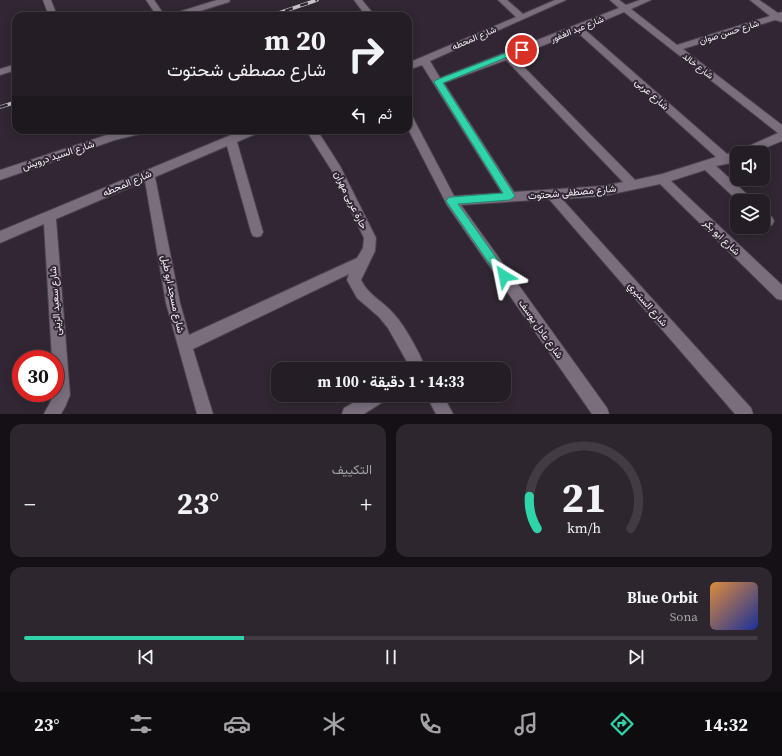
<!DOCTYPE html>
<html lang="ar">
<meta charset="utf-8">
<style>
:root{--surface:#251d26;--page:#2d262e;--text:#f1f3f6;--muted:#a3a2a7;--line:#423b43;--accent:#30d4aa}
body{margin:0;font-family:"Source Serif 4",Vazirmatn,serif;background:var(--page);color:var(--text);direction:rtl;height:100vh;display:flex;flex-direction:column;font-size:15px;white-space:nowrap}
*{box-sizing:border-box;margin:0}
p{font-size:13px;color:var(--muted)}
.icon{flex:none;width:22px;height:22px;fill:none;stroke:currentColor;stroke-width:2;stroke-linecap:round;stroke-linejoin:round}
.map{position:relative;height:414px;overflow:hidden;direction:ltr}
.details{display:flex;flex-direction:column;gap:10px;padding:10px;background:#141015;flex:1}
.details>*{flex:none}
.top-card{position:absolute;left:12px;top:12px;width:400px;height:122px;border-radius:12px;box-shadow:0 2px 10px #0003,0 0 0 1px var(--line);direction:rtl;background:#251d26;color:var(--text);overflow:hidden}
.buttons{position:absolute;left:730px;top:146px;display:grid;gap:8px}
.buttons a{display:grid;place-items:center;width:40px;height:40px;border-radius:8px;background:var(--surface);box-shadow:0 2px 10px #0003,0 0 0 1px var(--line);font-size:20px}
.speed{position:absolute;left:12px;top:350px;display:flex;gap:8px;font-size:20px;font-weight:700;text-align:center}
.speed>*{display:grid;place-content:center;width:52px;height:52px;border-radius:50%;background:var(--surface);box-shadow:0 2px 10px #0003,0 0 0 1px var(--line);line-height:1}
.speed .limit{border:6px solid #d22;background:#fff;color:#111}
.pin{position:absolute;display:grid;place-items:center;width:34px;height:34px;color:#fff;margin:-17px;border:2px solid #fff;border-radius:50%;box-shadow:0 1px 4px #0007}
.me{position:absolute;width:44px;margin:-22px;rotate:325deg;stroke-linejoin:round;filter:drop-shadow(0 0 3px #0008)}
.turn{display:flex;align-items:center;gap:14px;height:84px;padding:0 20px;font-size:18px}
.turn .icon{width:52px;height:52px;stroke-width:2.5}
.turn b{display:block;font-size:28px;line-height:34px}
.then{display:flex;align-items:center;height:38px;padding:0 20px;background:#0003;gap:8px;font-size:15px}
.big{font-size:30px;font-weight:700;line-height:1.1}
.details .widget{flex:1;display:flex;flex-direction:column;justify-content:center;gap:6px;min-width:0;padding:0 14px;border-radius:12px;background:var(--page)}
.details .dial{align-items:center;gap:0}
.dial svg{height:104px;overflow:visible;fill:none;stroke:var(--line);stroke-width:7;stroke-linecap:round;text-anchor:middle}
.dial text{fill:var(--text);stroke:none}
.song{display:flex;align-items:center;gap:12px}
.cover{width:48px;height:48px;border-radius:6px;background:linear-gradient(135deg,hsl(30 70% 55%),hsl(230 70% 35%))}
.played{height:4px;border-radius:2px;background:linear-gradient(90deg,var(--accent) 30%,var(--line) 30%)}
.keys{display:flex;justify-content:space-around;direction:ltr}
.heat{display:flex;justify-content:space-between;align-items:center;font-size:22px;direction:ltr}
.details .tiles{flex:1;display:grid;gap:10px;grid-template-columns:1fr 1fr}
.widget:last-child{grid-column:span 2}
.trip{position:absolute;left:271px;top:362px;width:240px;height:40px;border-radius:12px;background:var(--surface);box-shadow:0 2px 10px #0003,0 0 0 1px var(--line);font-weight:700;line-height:40px;text-align:center;direction:rtl}
.menu{display:flex;height:64px;justify-content:space-around;align-items:center;background:#0f0c0f;color:var(--muted)}
.menu .icon{width:28px;height:28px}
.menu .selected{color:var(--accent)}
.menu b{font-size:18px;color:var(--text)}
.map>svg:first-child{display:block}
</style>
<div class="map">
<svg width="782" height="414" viewBox="0 0 782 414">
<rect width="100%" height="100%" fill="#312733"/>
<g fill="none" stroke-linecap="round" stroke-linejoin="round">
<defs>
<g id="minor">
<polygon points="43,0 51,0 57,16 49,16"/>
<polygon points="146,0 154,0 165,16 157,16"/>
<polygon points="217,0 230,0 229,2 184,16 171,16 172,14"/>
<polygon points="354,0 362,0 375,16 366,16"/>
<path d="M 498,0 L 507,0 L 523,14 L 555,0 L 566,0 L 430,61 L 440,78 L 619,8 L 610,0 L 619,0 L 626,5 L 640,0 L 651,0 L 631,9 L 677,45 L 770,16 L 750,0 L 759,0 L 778,13 L 782,12 L 782,22 L 775,20 L 683,49 L 782,125 L 782,141 L 753,153 L 737,153 L 737,159 L 732,161 L 731,163 L 716,166 L 750,197 L 752,201 L 738,201 L 705,170 L 671,181 L 782,285 L 782,300 L 777,299 L 660,184 L 603,196 L 562,199 L 751,408 L 753,414 L 735,414 L 549,199 L 461,205 L 607,408 L 609,414 L 592,414 L 447,205 L 408,129 L 408,115 L 412,116 L 454,196 L 502,193 L 422,65 L 408,70 L 408,63 L 516,17 ZM 624,12 L 778,133 L 738,151 L 727,154 L 584,29 ZM 577,32 L 716,157 L 662,174 L 635,180 L 514,57 ZM 506,60 L 623,182 L 603,186 L 514,192 L 444,83 Z"/>
<polygon points="294,12 299,16 290,16 291,13"/>
<polygon points="16,64 16,70 0,75 0,69"/>
<polygon points="122,130 145,130 144,133 115,140 0,180 0,170"/>
<path d="M 243,130 L 259,130 L 258,133 L 237,142 L 263,232 L 261,236 L 257,237 L 253,236 L 251,232 L 227,146 L 155,177 L 180,303 L 189,335 L 357,258 L 363,248 L 364,238 L 332,171 L 306,130 L 317,130 L 340,166 L 376,238 L 375,251 L 361,280 C 368,295 383,301 393,313 C 406,327 419,352 426,369 L 411,369 L 388,328 L 379,317 L 357,298 L 347,280 L 349,274 L 193,349 L 213,414 L 197,414 L 166,303 L 145,181 L 56,219 L 70,395 L 65,407 L 61,414 L 44,414 L 55,393 L 55,359 L 52,359 L 44,224 L 0,243 L 0,231 Z"/>
<polygon points="763,212 772,217 774,221 772,225 768,226 763,224"/>
<polygon points="367,395 389,395 386,400 364,414 342,414 344,408"/>
<polygon points="426,395 443,395 453,414 436,414"/>
</g>
</defs>
<use href="#minor" stroke="#4a424c" stroke-width="2"/>
<use href="#minor" fill="#7a6e7d" fill-rule="evenodd"/>
<defs>
<g id="rail">
<polyline points="270,16 317,0"/>
<polyline points="0,107 16,102"/>
</g>
</defs>
<use href="#rail" stroke="#c9c2cb" stroke-width="3.5"/>
<use href="#rail" stroke="#312733" stroke-width="2.5" stroke-dasharray="8" stroke-linecap="butt"/>
</g>
<polygon fill="#30d4aa" stroke="#1f8a6e" points="519,48 524,48 525,50 443,83 515,196 510,200 458,204 507,273 509,276 507,279 504,281 500,279 446,201 448,198 451,197 503,193 434,82 436,80"/>
<g text-anchor="middle" dominant-baseline="central" stroke-width="4" stroke-linejoin="round" paint-order="stroke">
<g font-size="9" fill="#f8f1f9" stroke="#312733">
<text transform="translate(577 29) rotate(-22)">شارع عبد الغفور</text>
<text transform="translate(729 32) rotate(-17)">شارع حسن صوان</text>
<text transform="translate(474 38) rotate(-23)">شارع المحطه</text>
<text transform="translate(698 66) rotate(38)">شارع خالد</text>
</g>
<g font-size="10" fill="#f8f1f9" stroke="#312733">
<text transform="translate(652 94) rotate(42)">شارع عربى</text>
<text transform="translate(58 155) rotate(-18)">شارع السيد درويش</text>
<text transform="translate(127 183) rotate(-23)">شارع المحطه</text>
<text transform="translate(572 192) rotate(-5)">شارع مصطفى شحتوت</text>
<text transform="translate(351 200) rotate(64)">حارة عربى مهران</text>
<text transform="translate(722 237) rotate(44)">شارع ابو بكر</text>
<text transform="translate(173 294) rotate(78)">شارع مسجد ابو طبل</text>
<text transform="translate(55 301) rotate(-94)">شارع سعيد الزينى</text>
<text transform="translate(648 304) rotate(49)">شارع الستيري</text>
<text transform="translate(541 329) rotate(55)">شارع عادل يوسف</text>
</g>
</g>
</svg>
<div class="buttons">
<a><svg class="icon" aria-label="sound" viewBox="0 0 24 24"><path d="M4 9h4l5-4v14l-5-4H4zM17 9q2 3 0 6"/></svg></a>
<a><svg class="icon" aria-label="layers" viewBox="0 0 24 24"><path d="M12 4l9 5-9 5-9-5zM3 14l9 5 9-5"/></svg></a>
</div>
<div class="speed"><div class="limit">30</div></div>
<div class="pin" style="left:522px;top:50px;background:#d93025"><svg class="icon" aria-label="arrive" viewBox="0 0 24 24"><path d="M6 21V4h12l-3 4 3 4H6"/></svg></div>
<svg class="me" style="left:504px;top:276px" viewBox="-20 -20 40 40"><path d="M0-17L14 15 0 8-14 15z" fill="#30d4aa" stroke="#fff" stroke-width="4"/></svg>
<div class="trip">14:33 · 1 دقيقة · 100 m</div>
<div class="top-card">
<div class="turn"><svg class="icon" aria-label="right" viewBox="0 0 24 24"><path d="M7 20v-9h11M14 6l5 5-5 5"/></svg><div><b>20 m</b>شارع مصطفى شحتوت</div></div>
<div class="then">ثم<svg class="icon" aria-label="left" viewBox="0 0 24 24"><path d="M17 20v-9H6M10 6l-5 5 5 5"/></svg></div>
</div>
</div>
<section class="details">
<div class="tiles">
<div class="widget dial"><svg viewBox="0 0 100 80">
<path d="M14 69A42 42 0 1 1 86 69"/>
<path d="M14 69A42 42 0 0 1 8 44" stroke="#30d4aa"/>
<text x="50" y="56" font-size="32" font-weight="700">21</text>
<text x="50" y="72" font-size="11">km/h</text>
</svg></div>
<div class="widget"><p>التكييف</p>
<div class="heat"><a>−</a><b class="big">23°</b><a>+</a></div>
</div>
<div class="widget">
<div class="song"><i class="cover"></i><div><b>Blue Orbit</b><p>Sona</p></div></div>
<div class="played"></div>
<div class="keys"><svg class="icon" aria-label="previous" viewBox="0 0 24 24"><path d="M18 5L8 12l10 7zM5 5v14"/></svg><svg class="icon" aria-label="pause" viewBox="0 0 24 24"><path d="M8 5v14M16 5v14"/></svg><svg class="icon" aria-label="next" viewBox="0 0 24 24"><path d="M6 5l10 7-10 7zM19 5v14"/></svg></div>
</div>
</div>
</section>
<nav class="menu">
<b>14:32</b>
<svg class="icon selected" aria-label="directions" viewBox="0 0 24 24"><path d="M12 3l9 9-9 9-9-9zM9 14v-3h6M13 9l2 2-2 2"/></svg>
<svg class="icon" aria-label="music" viewBox="0 0 24 24"><path d="M9 18V5l10-2v13"/><circle cx="6" cy="18" r="3"/><circle cx="16" cy="16" r="3"/></svg>
<svg class="icon" aria-label="phone" viewBox="0 0 24 24"><path d="M5 4h4l2 5-3 2q2 4 5 5l2-3 5 2v4C11 20 4 13 5 4z"/></svg>
<svg class="icon" aria-label="climate" viewBox="0 0 24 24"><path d="M12 3v18M4 7l16 10M4 17L20 7"/></svg>
<svg class="icon" aria-label="car" viewBox="0 0 24 24"><path d="M5 17H2v-5l4-1 3-4h7l3 4 3 1v5h-3M9 17h6M6 11h13"/><circle cx="7" cy="17" r="2"/><circle cx="17" cy="17" r="2"/></svg>
<svg class="icon" aria-label="filters" viewBox="0 0 24 24"><path d="M4 7h16M4 17h16"/><circle cx="9" cy="7" r="2"/><circle cx="15" cy="17" r="2"/></svg>
<b>23°</b>
</nav>
